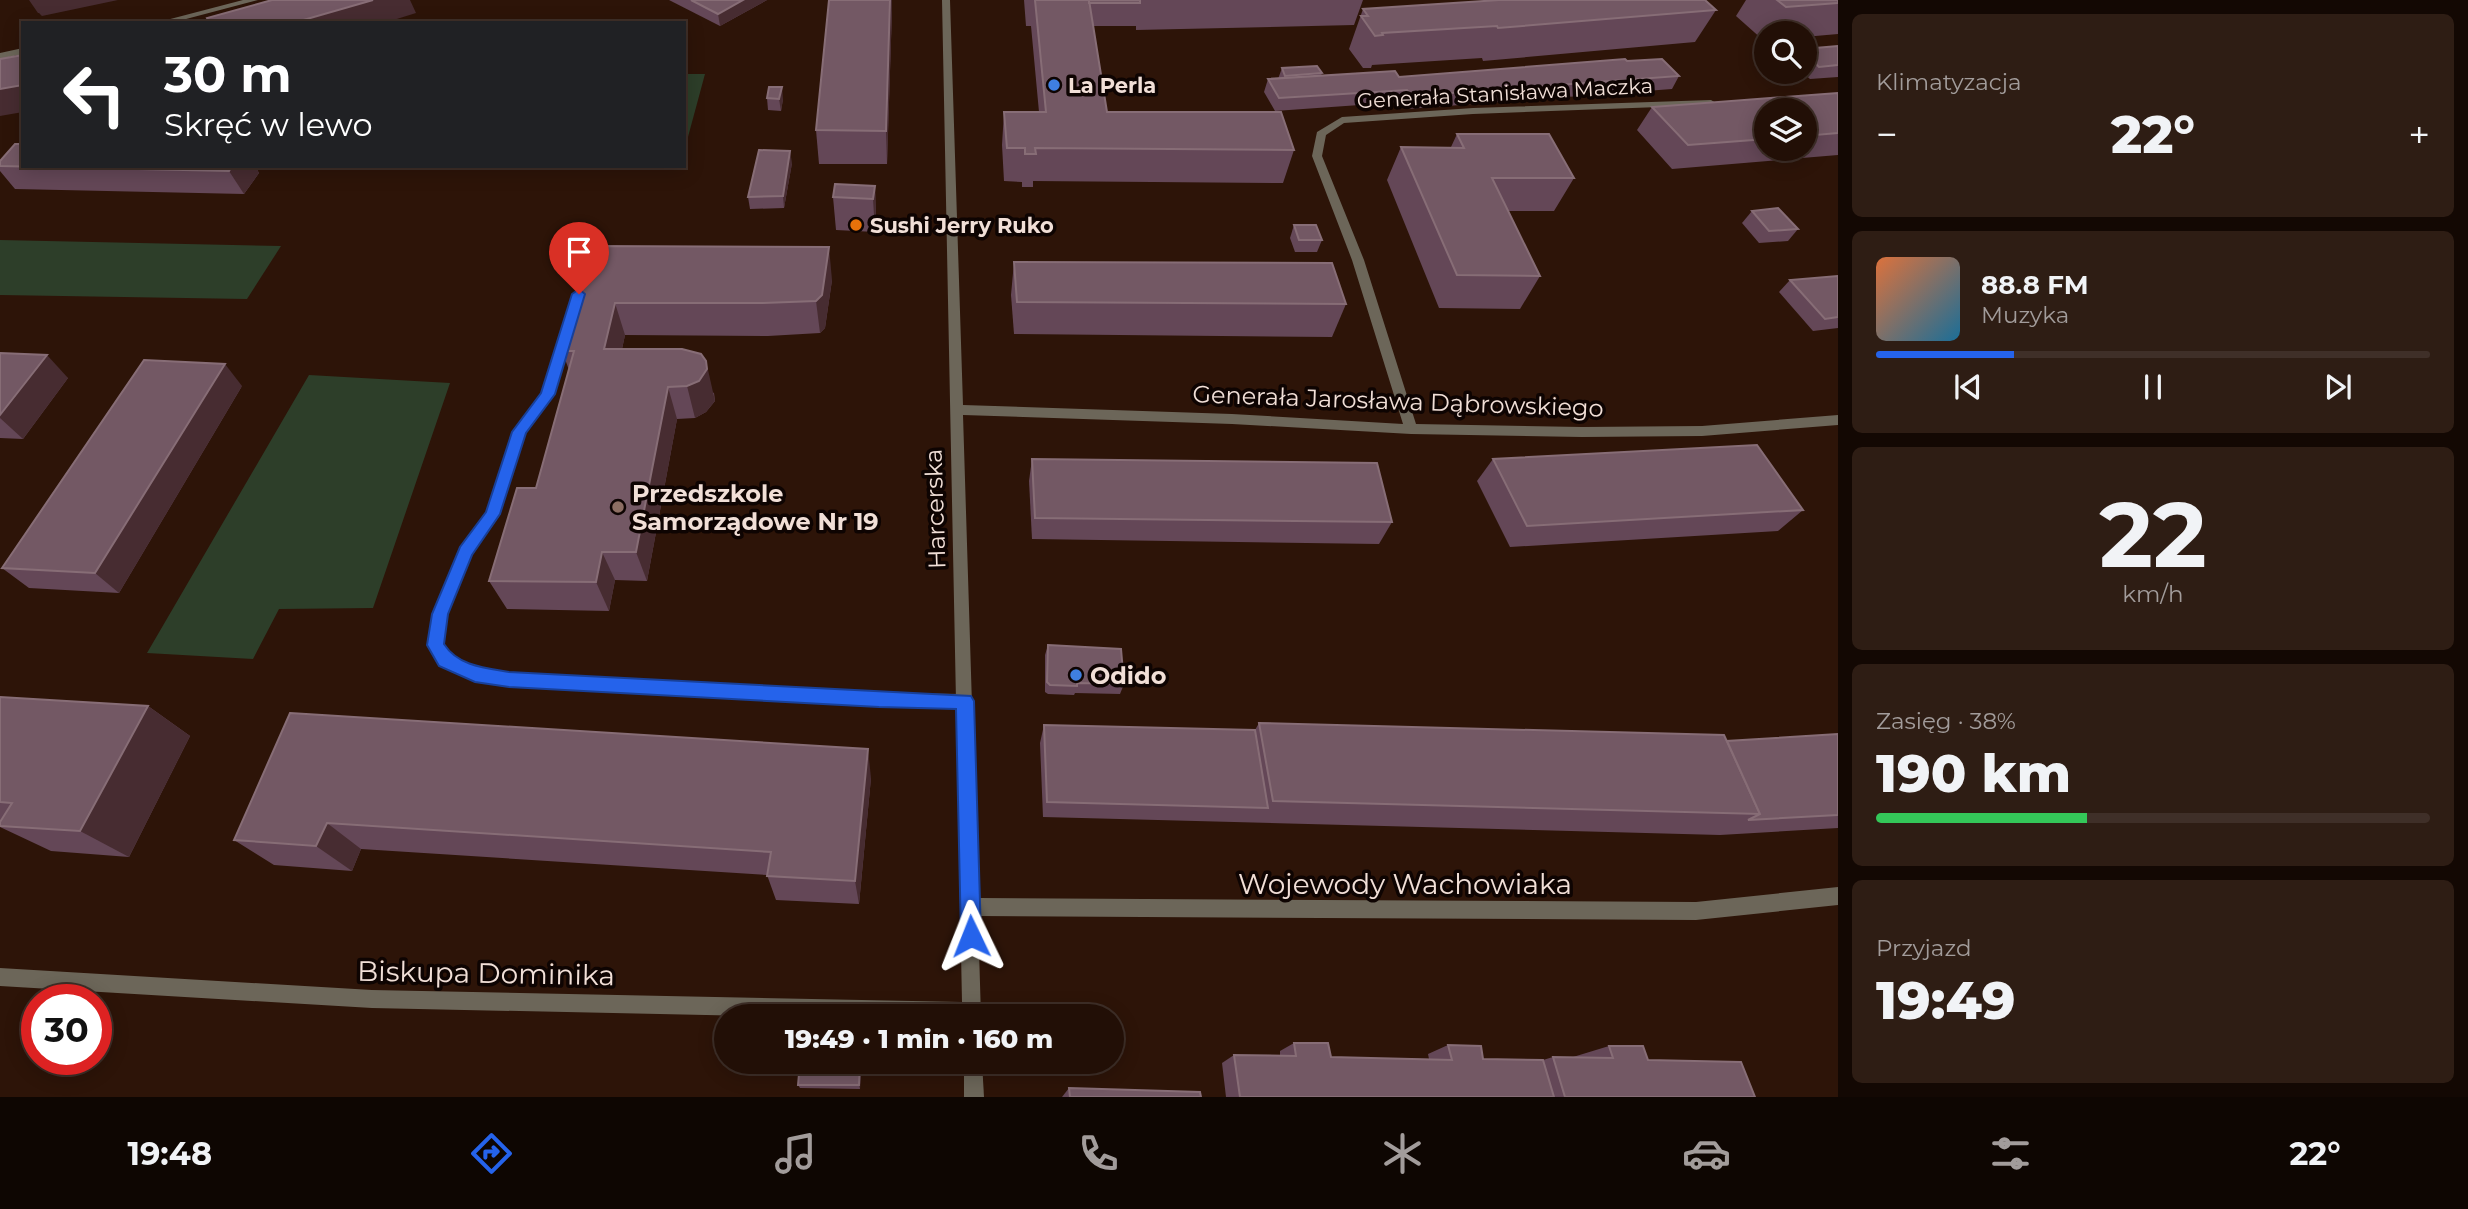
<!DOCTYPE html>
<html lang="pl">
<meta charset="utf-8">
<style>
:root{--surface:#220f06;--page:#2e1d14;--text:#f1f3f6;--muted:#a29c9b;--line:#3f2f28;--accent:#2563eb}
body{margin:0;font-family:Montserrat,sans-serif;background:var(--page);color:var(--text);height:100vh;display:flex;flex-direction:column;font-size:26px;white-space:nowrap}
*{box-sizing:border-box;margin:0}
p{font-size:23px;color:var(--muted)}
.icon{flex:none;width:38px;height:38px;fill:none;stroke:currentColor;stroke-width:2;stroke-linecap:round;stroke-linejoin:round}
.map{position:relative;flex:1;overflow:hidden}
.sheet{display:flex;flex-direction:column;gap:14px;padding:14px;background:#130803;width:630px}
.sheet>*{flex:none}
.banner{position:absolute;left:21px;top:21px;width:665px;height:147px;border-radius:0px;box-shadow:0 4px 18px #0003,0 0 0 2px var(--line);background:#202124;color:#fff;overflow:hidden}
.tools{position:absolute;left:1754px;top:21px;display:grid;gap:14px}
.tools a{display:grid;place-items:center;width:63px;height:63px;border-radius:50%;background:var(--surface);box-shadow:0 4px 18px #0003,0 0 0 2px var(--line);font-size:35px}
.speed{position:absolute;left:21px;top:984px;display:flex;gap:14px;font-size:35px;font-weight:700;text-align:center}
.speed>*{display:grid;place-content:center;width:91px;height:91px;border-radius:50%;background:var(--surface);box-shadow:0 4px 18px #0003,0 0 0 2px var(--line);line-height:1}
.speed .limit{border:10px solid #d22;background:#fff;color:#111}
.pin{position:absolute;display:grid;place-items:center;width:60px;height:60px;color:#fff;margin:-72px -30px;border-radius:50% 50% 50% 0;rotate:-45deg;box-shadow:0 0 7px #0007}
.pin .icon{rotate:45deg}
.me{position:absolute;width:77px;margin:-38px;rotate:358deg;stroke-linejoin:round;filter:drop-shadow(0 0 5px #0008)}
.turn{display:flex;align-items:center;gap:24px;height:147px;padding:0 28px;font-size:32px}
.turn .icon{width:91px;height:91px;stroke-width:2.5}
.turn b{display:block;font-size:49px;line-height:60px}
.big{font-size:52px;font-weight:800;line-height:1.1}
.sheet .widget{flex:1;display:flex;flex-direction:column;justify-content:center;gap:10px;min-width:0;padding:0 24px;border-radius:10px;background:var(--page)}
.sheet .dial{align-items:center;gap:0}
.dial b{font-size:91px;line-height:1}
.song{display:flex;align-items:center;gap:21px}
.cover{width:84px;height:84px;border-radius:10px;background:linear-gradient(135deg,hsl(20 70% 55%),hsl(200 70% 35%))}
.played{height:7px;border-radius:4px;background:linear-gradient(90deg,var(--accent) 25%,var(--line) 25%)}
.keys{display:flex;justify-content:space-around;direction:ltr}
.heat{display:flex;justify-content:space-between;align-items:center;font-size:38px;direction:ltr}
.charge{height:10px;border-radius:5px;background:linear-gradient(90deg,#34c759 38%,var(--line) 0)}
.trip{position:absolute;left:714px;top:1004px;width:410px;height:70px;border-radius:35px;background:var(--surface);box-shadow:0 4px 18px #0003,0 0 0 2px var(--line);font-weight:800;line-height:70px;text-align:center}
.tabs{display:flex;height:112px;justify-content:space-around;align-items:center;background:#0e0602;color:var(--muted)}
.tabs .icon{width:49px;height:49px}
.tabs .current{color:var(--accent)}
.tabs b{font-size:32px;color:var(--text)}
main{display:flex;flex:1;min-height:0}
.map>svg:first-child{display:block}
</style>
<main>
<div class="map">
<svg width="1838" height="1097" viewBox="0 0 1838 1097">
<rect width="100%" height="100%" fill="#2d1408"/>
<g fill="#2d3e29">
<polygon points="684,74 705,74 685,148 684,148"/>
<polygon points="0,240 281,246 247,299 0,295"/>
<polygon points="309,375 450,383 373,608 279,609 253,659 147,653"/>
</g>
<g fill="none" stroke-linecap="round" stroke-linejoin="round">
<path fill="#6c6659" fill-rule="evenodd" d="M 573,308 L 579,312 L 554,394 L 526,433 L 500,515 L 472,555 L 447,614 L 443,644 C 460,666 483,669 509,673 L 879,693 L 965,694 L 970,696 L 973,701 L 970,706 L 965,708 L 879,707 L 509,687 C 477,682 443,677 428,645 L 433,614 L 461,548 L 487,513 L 514,431 L 542,393 L 567,312 Z"/>
<g fill="#6c6659" fill-rule="evenodd">
<polygon points="243,0 258,0 171,23 155,23"/>
<polygon points="942,0 950,0 963,405 1232,414 1403,424 1352,260 1312,156 1317,132 1342,117 1473,108 1711,100 1716,103 1714,105 1473,114 1344,123 1326,135 1322,156 1364,260 1416,424 1582,427 1702,426 1838,415 1838,425 1702,436 1582,437 1411,434 1232,424 963,415 978,898 1696,902 1838,887 1838,905 1696,920 978,916 981,1017 800,1017 372,1008 0,986 0,968 372,990 962,1002"/>
<polygon points="23,48 23,54 0,59 0,53"/>
<polygon points="964,1062 982,1062 984,1097 964,1097"/>
</g>
</g>
<g fill="#644757" fill-rule="evenodd">
<polygon points="669,0 767,0 720,26"/>
<polygon points="1024,0 1363,0 1354,25 1136,30 1136,26 1093,26 1107,112 1294,150 1283,183 1033,181 1033,187 1022,187 1022,182 1004,181 1002,145 1004,112 1039,112 1031,26 1026,26"/>
<polygon points="1746,0 1838,0 1838,34 1804,37 1804,33 1766,33 1766,40 1763,40 1736,16"/>
<polygon points="1363,9 1716,10 1695,42 1483,61 1482,58 1372,65 1371,68 1363,68 1349,49"/>
<polygon points="892,10 887,164 819,164 816,130"/>
<polygon points="1838,46 1838,77 1810,79 1802,72 1804,72 1804,49"/>
<polygon points="1627,61 1679,76 1672,89 1407,109 1402,102 1275,111 1264,92 1268,79 1278,79 1282,68 1322,73 1321,76 1399,77"/>
<path d="M 1838,93 L 1838,155 L 1672,169 L 1637,130 L 1652,107 ZM 1766,110 L 1804,110 L 1804,149 L 1766,149 Z"/>
<polygon points="767,98 783,99 781,111 768,110"/>
<polygon points="1457,134 1574,178 1554,211 1508,211 1540,276 1520,309 1439,308 1387,180 1401,147 1451,147"/>
<polygon points="0,161 23,166 255,166 259,173 244,194 15,189 0,171"/>
<polygon points="792,163 784,208 750,209 748,197"/>
<polygon points="875,186 876,219 875,232 836,230 833,197"/>
<polygon points="1752,211 1798,229 1788,241 1759,243 1742,223"/>
<polygon points="1294,225 1322,240 1317,252 1295,252 1290,238"/>
<polygon points="566,244 578,256 576,262 568,262 564,250"/>
<polygon points="591,246 832,280 825,328 820,333 768,336 625,335 622,349 714,393 715,401 706,412 695,418 677,419 647,581 615,580 609,611 507,609 489,581 536,488 569,370 562,351"/>
<polygon points="1014,262 1346,304 1332,337 1014,334 1011,295"/>
<polygon points="1838,276 1838,328 1813,331 1779,292 1790,280"/>
<polygon points="0,353 68,378 23,439 0,438"/>
<polygon points="242,386 119,593 29,588 2,568"/>
<polygon points="1032,459 1392,522 1379,544 1032,539 1029,481"/>
<polygon points="1493,459 1803,510 1778,531 1510,547 1477,481"/>
<polygon points="1048,645 1124,684 1120,694 1075,693 1074,695 1048,694 1045,692 1045,655"/>
<polygon points="0,697 148,706 190,736 129,857 51,851 0,827"/>
<polygon points="290,713 871,778 859,904 776,900 767,875 361,849 352,871 274,865 234,840"/>
<polygon points="1259,723 1727,741 1838,734 1838,828 1720,835 1043,817 1040,743 1044,725 1255,730"/>
<polygon points="1294,1043 1331,1057 1429,1059 1428,1054 1448,1045 1483,1059 1543,1060 1553,1057 1573,1057 1609,1046 1755,1097 1226,1097 1222,1063 1234,1055 1280,1055 1280,1051"/>
<polygon points="861,1063 860,1089 800,1088 798,1085"/>
<polygon points="1069,1088 1201,1097 1062,1097"/>
</g>
<g fill="#472c31">
<polygon points="29,0 118,0 42,16 39,13 38,13"/>
<polygon points="373,0 410,0 416,13 384,23 293,23"/>
<polygon points="743,0 767,0 720,26 718,14"/>
<polygon points="890,0 892,0 892,10 887,164 886,131"/>
<polygon points="23,85 23,112 0,116 0,89"/>
<polygon points="782,87 783,99 781,111 779,99"/>
<polygon points="790,151 792,163 784,208 783,196"/>
<polygon points="232,166 255,166 259,173 244,194 229,171"/>
<polygon points="875,186 876,219 875,232 873,199"/>
<polygon points="574,244 578,256 576,262 572,250"/>
<polygon points="829,247 832,280 825,328 820,333 816,301"/>
<polygon points="615,303 625,335 615,381 604,349"/>
<polygon points="47,355 68,378 23,439 0,418 0,415"/>
<polygon points="706,361 715,401 706,412 695,418 687,386"/>
<polygon points="225,364 242,386 119,593 95,573"/>
<polygon points="668,387 677,419 647,581 636,552"/>
<polygon points="602,552 615,580 609,611 596,582"/>
<polygon points="148,706 190,736 129,857 80,831"/>
<polygon points="868,749 871,778 859,904 855,881"/>
<polygon points="327,823 361,849 352,871 316,846"/>
<polygon points="860,1062 861,1063 860,1089 859,1085"/>
</g>
<g fill="#735864" stroke="#876d76" stroke-width="2">
<polygon points="272,0 373,0 293,23 210,23 207,18"/>
<polygon points="691,0 743,0 718,14"/>
<polygon points="829,0 890,0 886,131 816,130"/>
<polygon points="1035,0 1089,0 1107,112 1281,112 1294,150 1035,148 1036,154 1025,154 1025,148 1007,148 1004,112 1046,112"/>
<rect x="1089" y="0" width="51" height="3"/>
<polygon points="1499,0 1705,0 1716,10 1498,28 1497,26 1382,33 1383,35 1375,36 1361,16 1368,16 1363,9"/>
<polygon points="1777,0 1838,0 1838,3 1786,7"/>
<polygon points="1838,46 1838,65 1819,67 1804,53 1804,49"/>
<polygon points="23,55 23,85 0,89 0,59"/>
<polygon points="1625,59 1627,61 1662,59 1679,76 1412,96 1407,90 1279,98 1268,79 1395,71 1399,77"/>
<polygon points="1317,66 1322,73 1285,76 1282,68"/>
<polygon points="769,87 782,87 779,99 767,98"/>
<polygon points="1838,93 1838,133 1804,136 1804,110 1766,110 1766,139 1688,145 1652,107"/>
<polygon points="1457,134 1549,134 1574,178 1492,178 1540,276 1457,275 1401,147 1464,148"/>
<polygon points="15,144 23,144 23,166 232,166 229,171 0,166 0,161"/>
<polygon points="759,150 790,151 783,196 748,197"/>
<polygon points="835,184 875,186 873,199 833,197"/>
<polygon points="1778,208 1798,229 1769,231 1752,211"/>
<polygon points="1294,225 1316,225 1322,240 1299,240"/>
<polygon points="566,244 574,244 572,250 564,250"/>
<polygon points="591,246 829,247 822,295 816,301 763,303 615,303 604,349 682,349 701,354 706,361 707,369 699,381 687,386 668,387 636,552 602,552 596,582 489,581 517,488 536,488 574,351 562,351"/>
<polygon points="1014,262 1332,263 1346,304 1017,302"/>
<polygon points="1838,276 1838,317 1825,319 1790,280"/>
<polygon points="0,353 47,355 0,415"/>
<polygon points="144,360 225,364 95,573 2,568"/>
<polygon points="1757,445 1803,510 1527,526 1493,459"/>
<polygon points="1032,459 1377,463 1392,522 1035,518"/>
<polygon points="1048,645 1121,649 1124,684 1077,683 1077,686 1050,685 1047,682"/>
<polygon points="0,697 148,706 80,831 0,826 0,822 12,803 0,802"/>
<polygon points="290,713 868,749 855,881 767,876 771,852 327,823 316,846 234,840"/>
<polygon points="1259,723 1724,735 1760,814 1273,801"/>
<polygon points="1044,725 1255,730 1268,808 1047,802"/>
<polygon points="1838,734 1838,815 1748,820 1760,814 1727,741"/>
<polygon points="1294,1043 1328,1043 1331,1057 1452,1060 1448,1045 1481,1046 1483,1059 1543,1060 1554,1097 1240,1097 1234,1055 1296,1056"/>
<polygon points="1609,1046 1643,1046 1648,1060 1741,1062 1755,1097 1565,1097 1553,1057 1613,1058"/>
<polygon points="819,1062 860,1062 859,1085 798,1085 800,1063 819,1064"/>
<polygon points="1069,1088 1200,1092 1201,1097 1070,1097"/>
</g>
<path fill="#2563eb" stroke="#184099" stroke-width="2" d="M 579,289 L 585,294 L 555,394 L 526,433 L 500,514 L 472,555 L 448,614 L 444,644 C 458,666 485,668 509,672 L 971,696 L 974,701 L 981,936 L 979,943 L 971,946 L 964,943 L 961,936 L 956,709 L 879,707 L 509,687 L 475,682 L 439,666 L 427,645 L 432,614 L 460,547 L 486,512 L 512,432 L 541,393 L 572,294 Z"/>
<g fill="#3f7fe0" stroke="#0e0402" stroke-width="2.5">
<circle cx="1054" cy="85" r="7"/>
<circle cx="1076" cy="675" r="7"/>
</g>
<circle fill="#e8710a" stroke="#0e0402" stroke-width="2.5" cx="856" cy="225" r="7"/>
<circle fill="#8d6e63" stroke="#0e0402" stroke-width="2.5" cx="618" cy="507" r="7"/>
<g text-anchor="middle" dominant-baseline="central" stroke-width="7" stroke-linejoin="round" paint-order="stroke">
<g font-size="21" font-weight="bold" fill="#f1dfd7" stroke="#0e0402" text-anchor="start">
<text x="1068" y="85">La Perla</text>
<text x="870" y="225">Sushi Jerry Ruko</text>
</g>
<g font-size="21" fill="#f1dfd7" stroke="#0e0402">
<text transform="translate(1505 93) rotate(-3)">Generała Stanisława Maczka</text>
</g>
<g font-size="24" fill="#f1dfd7" stroke="#0e0402">
<text transform="translate(1398 401) rotate(2)">Generała Jarosława Dąbrowskiego</text>
<text transform="translate(935 509) rotate(-92)">Harcerska</text>
</g>
<g font-size="24" font-weight="bold" fill="#f1dfd7" stroke="#0e0402" text-anchor="start">
<text x="632" y="493">Przedszkole<tspan x="632" dy="28">Samorządowe Nr 19</tspan></text>
<text x="1090" y="675">Odido</text>
</g>
<g font-size="28" fill="#f1dfd7" stroke="#0e0402">
<text x="1405" y="884">Wojewody Wachowiaka</text>
<text transform="translate(486 973) rotate(1)">Biskupa Dominika</text>
</g>
</g>
</svg>
<div class="tools">
<a><svg class="icon" aria-label="search" viewBox="0 0 24 24"><circle cx="10" cy="10" r="6"/><path d="M15 15l6 6"/></svg></a>
<a><svg class="icon" aria-label="layers" viewBox="0 0 24 24"><path d="M12 4l9 5-9 5-9-5zM3 14l9 5 9-5"/></svg></a>
</div>
<div class="speed"><div class="limit">30</div></div>
<div class="pin" style="left:579px;top:294px;background:#d93025"><svg class="icon" aria-label="arrive" viewBox="0 0 24 24"><path d="M6 21V4h12l-3 4 3 4H6"/></svg></div>
<svg class="me" style="left:971px;top:936px" viewBox="-20 -20 40 40"><path d="M0-17L14 15 0 8-14 15z" fill="#2563eb" stroke="#fff" stroke-width="4"/></svg>
<div class="trip">19:49 · 1 min · 160 m</div>
<div class="banner">
<div class="turn"><svg class="icon" aria-label="left" viewBox="0 0 24 24"><path d="M17 20v-9H6M10 6l-5 5 5 5"/></svg><div><b>30 m</b>Skręć w lewo</div></div>
</div>
</div>
<section class="sheet">
<div class="widget"><p>Klimatyzacja</p>
<div class="heat"><a>−</a><b class="big">22°</b><a>+</a></div>
</div>
<div class="widget">
<div class="song"><i class="cover"></i><div><b>88.8 FM</b><p>Muzyka</p></div></div>
<div class="played"></div>
<div class="keys"><svg class="icon" aria-label="previous" viewBox="0 0 24 24"><path d="M18 5L8 12l10 7zM5 5v14"/></svg><svg class="icon" aria-label="pause" viewBox="0 0 24 24"><path d="M8 5v14M16 5v14"/></svg><svg class="icon" aria-label="next" viewBox="0 0 24 24"><path d="M6 5l10 7-10 7zM19 5v14"/></svg></div>
</div>
<div class="widget dial"><b>22</b><p>km/h</p></div>
<div class="widget"><p>Zasięg · 38%</p><b class="big">190 km</b><div class="charge"></div></div>
<div class="widget"><p>Przyjazd</p><b class="big">19:49</b></div>
</section>
</main>
<nav class="tabs">
<b>19:48</b>
<svg class="icon current" aria-label="directions" viewBox="0 0 24 24"><path d="M12 3l9 9-9 9-9-9zM9 14v-3h6M13 9l2 2-2 2"/></svg>
<svg class="icon" aria-label="music" viewBox="0 0 24 24"><path d="M9 18V5l10-2v13"/><circle cx="6" cy="18" r="3"/><circle cx="16" cy="16" r="3"/></svg>
<svg class="icon" aria-label="phone" viewBox="0 0 24 24"><path d="M5 4h4l2 5-3 2q2 4 5 5l2-3 5 2v4C11 20 4 13 5 4z"/></svg>
<svg class="icon" aria-label="climate" viewBox="0 0 24 24"><path d="M12 3v18M4 7l16 10M4 17L20 7"/></svg>
<svg class="icon" aria-label="car" viewBox="0 0 24 24"><path d="M5 17H2v-5l4-1 3-4h7l3 4 3 1v5h-3M9 17h6M6 11h13"/><circle cx="7" cy="17" r="2"/><circle cx="17" cy="17" r="2"/></svg>
<svg class="icon" aria-label="filters" viewBox="0 0 24 24"><path d="M4 7h16M4 17h16"/><circle cx="9" cy="7" r="2"/><circle cx="15" cy="17" r="2"/></svg>
<b>22°</b>
</nav>
